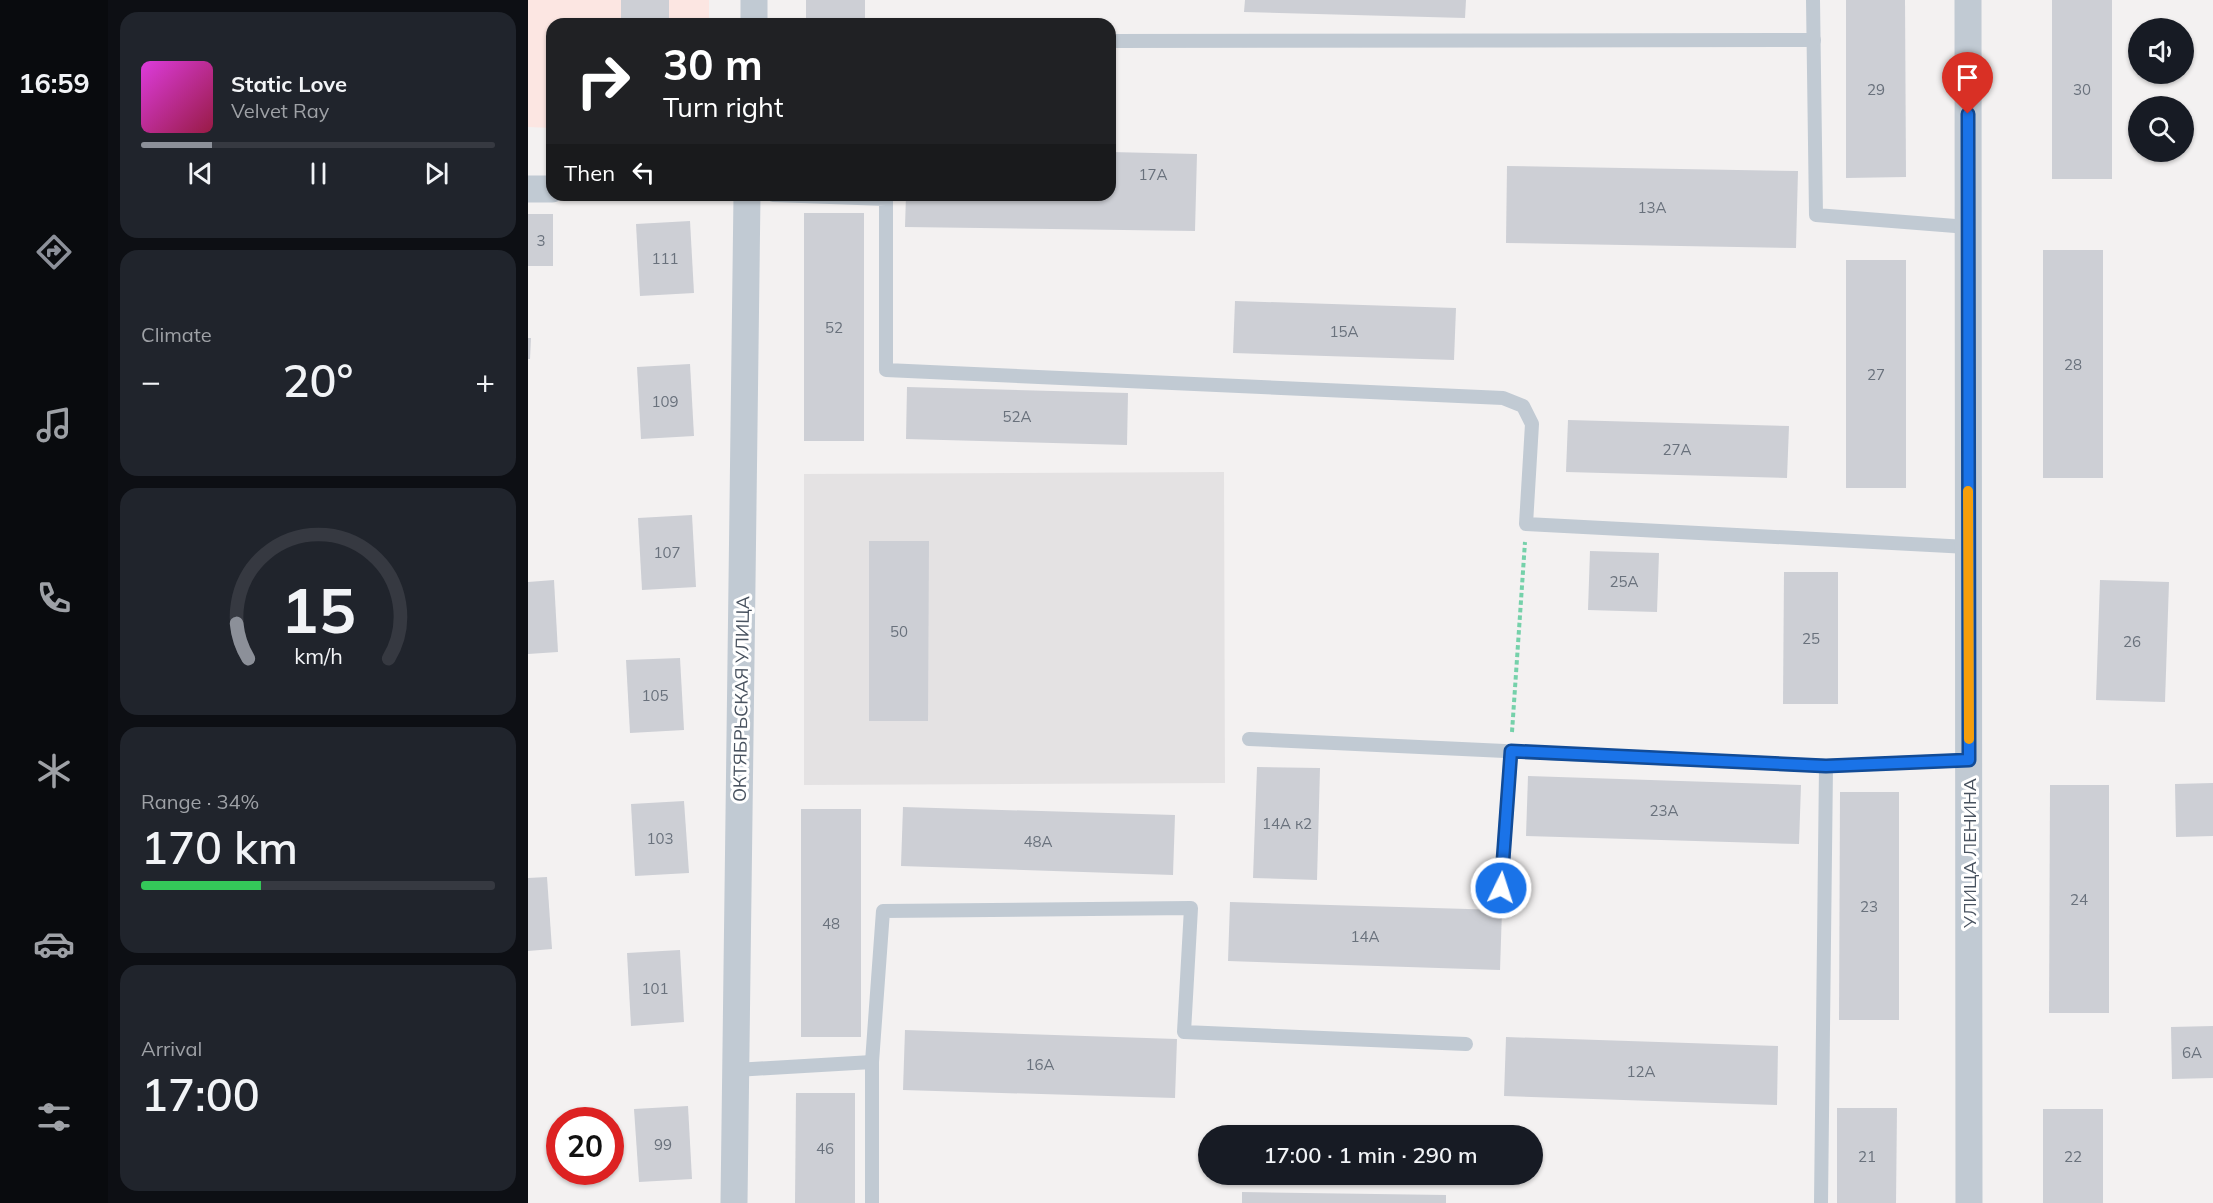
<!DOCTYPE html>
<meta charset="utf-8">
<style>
:root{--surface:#171b24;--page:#20242c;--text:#f1f3f6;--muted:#9ea1a6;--line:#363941;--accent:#8c9099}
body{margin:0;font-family:Mulish,sans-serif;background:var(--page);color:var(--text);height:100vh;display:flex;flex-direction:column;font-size:22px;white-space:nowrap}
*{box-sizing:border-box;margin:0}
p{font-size:20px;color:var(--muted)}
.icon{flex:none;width:33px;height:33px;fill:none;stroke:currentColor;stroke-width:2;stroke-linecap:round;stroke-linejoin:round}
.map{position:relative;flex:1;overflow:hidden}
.details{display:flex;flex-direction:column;gap:12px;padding:12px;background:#0d0f14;width:420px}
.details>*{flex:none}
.hud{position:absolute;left:18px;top:18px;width:570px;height:183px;border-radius:18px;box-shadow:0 2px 4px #0004;background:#202124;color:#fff;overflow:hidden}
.buttons{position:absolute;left:1600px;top:18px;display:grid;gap:12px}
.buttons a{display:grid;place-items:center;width:66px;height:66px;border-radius:50%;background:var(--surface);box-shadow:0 2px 4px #0004;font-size:30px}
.speed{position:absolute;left:18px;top:1107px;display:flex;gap:12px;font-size:30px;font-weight:700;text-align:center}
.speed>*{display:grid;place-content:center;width:78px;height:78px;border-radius:50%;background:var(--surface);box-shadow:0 2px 4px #0004;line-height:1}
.speed .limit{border:9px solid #d22;background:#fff;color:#111}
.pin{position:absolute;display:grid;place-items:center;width:51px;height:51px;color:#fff;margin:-62px -26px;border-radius:50% 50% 50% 0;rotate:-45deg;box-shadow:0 0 6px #0007}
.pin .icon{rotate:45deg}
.me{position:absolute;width:66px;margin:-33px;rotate:4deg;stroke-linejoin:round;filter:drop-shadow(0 0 4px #0008)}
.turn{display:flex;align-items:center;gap:21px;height:126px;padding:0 18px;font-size:27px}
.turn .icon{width:78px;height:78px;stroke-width:2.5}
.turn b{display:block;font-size:42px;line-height:51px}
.then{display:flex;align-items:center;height:57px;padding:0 18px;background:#0003;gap:12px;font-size:22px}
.big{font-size:45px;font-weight:600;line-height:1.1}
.details .tile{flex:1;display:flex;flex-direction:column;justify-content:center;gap:9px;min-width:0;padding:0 21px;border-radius:18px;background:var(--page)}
.details .dial{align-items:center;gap:0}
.dial svg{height:156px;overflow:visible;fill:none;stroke:var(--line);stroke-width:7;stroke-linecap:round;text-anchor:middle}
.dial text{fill:var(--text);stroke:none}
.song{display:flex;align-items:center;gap:18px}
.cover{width:72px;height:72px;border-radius:9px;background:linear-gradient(135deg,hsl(300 70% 55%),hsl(340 70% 35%))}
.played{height:6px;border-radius:3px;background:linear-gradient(90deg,var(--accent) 20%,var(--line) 20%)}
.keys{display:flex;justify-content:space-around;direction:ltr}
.heat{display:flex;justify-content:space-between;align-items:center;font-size:33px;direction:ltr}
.charge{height:9px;border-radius:4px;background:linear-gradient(90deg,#34c759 34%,var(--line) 0)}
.trip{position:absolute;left:670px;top:1125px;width:345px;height:60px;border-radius:30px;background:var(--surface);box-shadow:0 2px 4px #0004;font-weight:600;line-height:60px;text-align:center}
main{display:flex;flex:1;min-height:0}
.menu{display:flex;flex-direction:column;width:108px;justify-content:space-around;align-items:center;background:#090b0e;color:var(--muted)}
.menu .icon{width:42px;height:42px}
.menu .current{color:var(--accent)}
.menu b{font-size:27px;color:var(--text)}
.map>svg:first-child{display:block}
</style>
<main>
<nav class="menu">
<b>16:59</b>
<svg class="icon current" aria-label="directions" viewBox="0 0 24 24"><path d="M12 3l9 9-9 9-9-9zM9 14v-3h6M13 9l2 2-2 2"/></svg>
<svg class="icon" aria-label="music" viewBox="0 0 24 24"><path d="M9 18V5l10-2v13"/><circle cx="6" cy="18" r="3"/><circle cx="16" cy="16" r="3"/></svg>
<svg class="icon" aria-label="phone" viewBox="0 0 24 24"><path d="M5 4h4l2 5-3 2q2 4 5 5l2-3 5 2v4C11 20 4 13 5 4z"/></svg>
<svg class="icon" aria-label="climate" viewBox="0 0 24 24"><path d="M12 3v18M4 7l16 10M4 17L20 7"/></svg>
<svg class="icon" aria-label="car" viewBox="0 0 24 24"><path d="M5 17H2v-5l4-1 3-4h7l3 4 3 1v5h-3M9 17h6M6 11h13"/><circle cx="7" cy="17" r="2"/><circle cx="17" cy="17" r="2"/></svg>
<svg class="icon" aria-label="filters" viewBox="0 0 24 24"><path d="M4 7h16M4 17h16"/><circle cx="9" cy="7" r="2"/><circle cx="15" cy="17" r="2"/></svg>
</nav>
<section class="details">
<div class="tile">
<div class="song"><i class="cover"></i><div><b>Static Love</b><p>Velvet Ray</p></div></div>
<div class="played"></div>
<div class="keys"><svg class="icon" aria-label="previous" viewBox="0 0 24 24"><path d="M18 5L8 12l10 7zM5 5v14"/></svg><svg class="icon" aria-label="pause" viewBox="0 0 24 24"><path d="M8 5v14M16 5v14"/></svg><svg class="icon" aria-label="next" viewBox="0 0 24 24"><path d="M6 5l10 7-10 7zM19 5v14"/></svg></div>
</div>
<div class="tile"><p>Climate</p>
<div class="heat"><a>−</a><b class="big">20°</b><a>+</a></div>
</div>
<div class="tile dial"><svg viewBox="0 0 100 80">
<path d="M14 69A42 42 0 1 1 86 69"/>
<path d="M14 69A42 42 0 0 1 8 51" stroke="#8c9099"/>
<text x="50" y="56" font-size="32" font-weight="700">15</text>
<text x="50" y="72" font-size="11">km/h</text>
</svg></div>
<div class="tile"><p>Range · 34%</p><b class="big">170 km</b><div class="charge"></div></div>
<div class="tile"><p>Arrival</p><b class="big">17:00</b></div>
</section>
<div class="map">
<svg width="1685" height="1203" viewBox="0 0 1685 1203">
<rect width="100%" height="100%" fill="#f3f1f1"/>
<polygon fill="#e4e2e3" points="696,472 697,783 276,785 276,474"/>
<polygon fill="#fce6e2" points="0,0 181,0 181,24 24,24 24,128 0,127"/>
<g fill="#cdcfd5">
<rect x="93" y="0" width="48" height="20"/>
<rect x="278" y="0" width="59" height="24"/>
<polygon points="717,0 938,0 937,18 716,12"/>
<polygon points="1318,0 1377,0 1378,177 1318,178"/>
<rect x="1524" y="0" width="60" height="179"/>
<polygon points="582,152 669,154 667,231 377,227 378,195 582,195"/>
<polygon points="979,166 1270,171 1268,248 978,243"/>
<rect x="276" y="213" width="60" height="228"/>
<rect x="0" y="214" width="25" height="52"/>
<polygon points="162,221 166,293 112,296 108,224"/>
<rect x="1515" y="250" width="60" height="228"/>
<rect x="1318" y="260" width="60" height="228"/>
<polygon points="707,301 928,308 926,360 705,353"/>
<polygon points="0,338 3,338 2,359 0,359"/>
<polygon points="162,364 166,436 113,439 109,367"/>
<polygon points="379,387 600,393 599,445 378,439"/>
<polygon points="1040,420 1261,426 1259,478 1038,472"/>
<polygon points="164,515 168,587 114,590 110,518"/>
<polygon points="341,541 401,541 400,721 341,721"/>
<polygon points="1062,551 1131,553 1129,612 1060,610"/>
<polygon points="1256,572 1310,572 1310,704 1255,704"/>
<polygon points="26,580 30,652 0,654 0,582"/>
<polygon points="1572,580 1641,582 1637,702 1568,700"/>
<polygon points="152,658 156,730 102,733 98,660"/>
<polygon points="729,767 792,768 789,880 725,878"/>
<polygon points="1000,776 1273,785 1271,844 998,836"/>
<polygon points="1685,783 1685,836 1648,837 1647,784"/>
<polygon points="1522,785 1581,785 1581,1013 1521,1013"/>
<polygon points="1312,792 1371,792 1371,1020 1311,1020"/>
<polygon points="156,801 161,873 107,876 103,804"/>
<polygon points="375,807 647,815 645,875 373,866"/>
<rect x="273" y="809" width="60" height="228"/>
<polygon points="19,877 24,949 0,951 0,878"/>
<polygon points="702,902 974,910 972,970 700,961"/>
<polygon points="152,950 156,1022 103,1026 99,953"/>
<polygon points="1685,1026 1685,1078 1644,1079 1643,1027"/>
<polygon points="377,1030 649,1039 647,1098 375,1090"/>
<polygon points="978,1037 1250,1046 1249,1105 976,1096"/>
<polygon points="268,1093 327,1093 327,1203 267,1203"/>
<polygon points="160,1106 164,1179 111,1182 106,1109"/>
<polygon points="1309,1108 1369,1108 1368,1203 1309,1203"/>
<rect x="1515" y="1109" width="60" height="94"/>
<polygon points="714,1192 918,1195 918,1203 714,1203"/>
</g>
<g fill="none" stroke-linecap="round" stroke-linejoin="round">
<polyline stroke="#75d1aa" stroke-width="4" stroke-dasharray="4.5 3" stroke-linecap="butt" points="984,732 997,542"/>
<g stroke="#c1cad3" stroke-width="14">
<polyline points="1285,0 1288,215 1440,227"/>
<polyline points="582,41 1286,40"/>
<polyline points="245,195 358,199 358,370 975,398 995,406 1004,424 998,524 1440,547"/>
<polyline points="721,739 1298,766"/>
<polyline points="973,888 983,751"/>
<polyline points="208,1070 344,1062"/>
<polyline points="344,1203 344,1062 355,911 663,908 656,1032 938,1044"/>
<polyline points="1293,1203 1298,766 1441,760"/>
</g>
<g stroke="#c1cad3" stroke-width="27">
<polyline points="1440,0 1441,1203"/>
<polyline points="226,24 226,0"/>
<polyline points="0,189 24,189"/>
<polyline points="206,1203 219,195"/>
</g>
</g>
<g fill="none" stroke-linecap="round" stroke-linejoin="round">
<defs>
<polyline id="route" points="973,888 983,751 1298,766 1441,760 1440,114"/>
</defs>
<use href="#route" stroke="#114b97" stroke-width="15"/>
<use href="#route" stroke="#1a73e8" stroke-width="10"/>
<polyline stroke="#f59e0b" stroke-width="10" points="1440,491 1441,739"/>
</g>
<g text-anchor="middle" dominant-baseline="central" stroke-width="6" stroke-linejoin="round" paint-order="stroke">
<g font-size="15" fill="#69717c">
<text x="1348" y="89">29</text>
<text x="1554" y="89">30</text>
<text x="625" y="174">17А</text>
<text x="1124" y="207">13А</text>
<text x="13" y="240">3</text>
<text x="137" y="258">111</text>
<text x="306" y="327">52</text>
<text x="816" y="331">15А</text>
<text x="1545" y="364">28</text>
<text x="1348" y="374">27</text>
<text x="137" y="401">109</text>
<text x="489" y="416">52А</text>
<text x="1149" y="449">27А</text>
<text x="139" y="552">107</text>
<text x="1096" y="581">25А</text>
<text x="371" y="631">50</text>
<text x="1283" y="638">25</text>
<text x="1604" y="641">26</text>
<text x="127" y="695">105</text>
<text x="1136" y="810">23А</text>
<text x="759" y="823">14А к2</text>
<text x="132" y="838">103</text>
<text x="510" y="841">48А</text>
<text x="1551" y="899">24</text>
<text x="1341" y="906">23</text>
<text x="303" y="923">48</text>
<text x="837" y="936">14А</text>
<text x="127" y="988">101</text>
<text x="1664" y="1052">6А</text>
<text x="512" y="1064">16А</text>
<text x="1113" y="1071">12А</text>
<text x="135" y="1144">99</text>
<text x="297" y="1148">46</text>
<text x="1339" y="1156">21</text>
<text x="1545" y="1156">22</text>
</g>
<g font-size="18" fill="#48525f" stroke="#fff">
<text transform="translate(213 699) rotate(-89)">ОКТЯБРЬСКАЯ УЛИЦА</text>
<text transform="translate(1441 853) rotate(-90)">УЛИЦА ЛЕНИНА</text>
</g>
</g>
</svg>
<div class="buttons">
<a><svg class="icon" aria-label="sound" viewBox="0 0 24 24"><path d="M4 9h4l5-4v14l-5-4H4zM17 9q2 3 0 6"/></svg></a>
<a><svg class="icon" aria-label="search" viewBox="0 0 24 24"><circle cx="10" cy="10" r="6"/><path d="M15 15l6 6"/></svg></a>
</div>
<div class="speed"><div class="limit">20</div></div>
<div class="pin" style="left:1440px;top:114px;background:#d93025"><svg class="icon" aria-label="arrive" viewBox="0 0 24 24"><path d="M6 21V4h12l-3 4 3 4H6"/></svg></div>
<svg class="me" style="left:973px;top:888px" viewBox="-20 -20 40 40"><circle r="17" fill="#1a73e8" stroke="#fff" stroke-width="3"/><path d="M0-11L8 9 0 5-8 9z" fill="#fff"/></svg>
<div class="trip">17:00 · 1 min · 290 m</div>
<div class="hud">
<div class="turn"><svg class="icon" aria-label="right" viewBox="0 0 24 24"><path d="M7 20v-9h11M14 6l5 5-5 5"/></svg><div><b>30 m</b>Turn right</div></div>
<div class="then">Then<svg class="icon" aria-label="left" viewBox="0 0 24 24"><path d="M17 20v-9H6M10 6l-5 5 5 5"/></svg></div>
</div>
</div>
</main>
